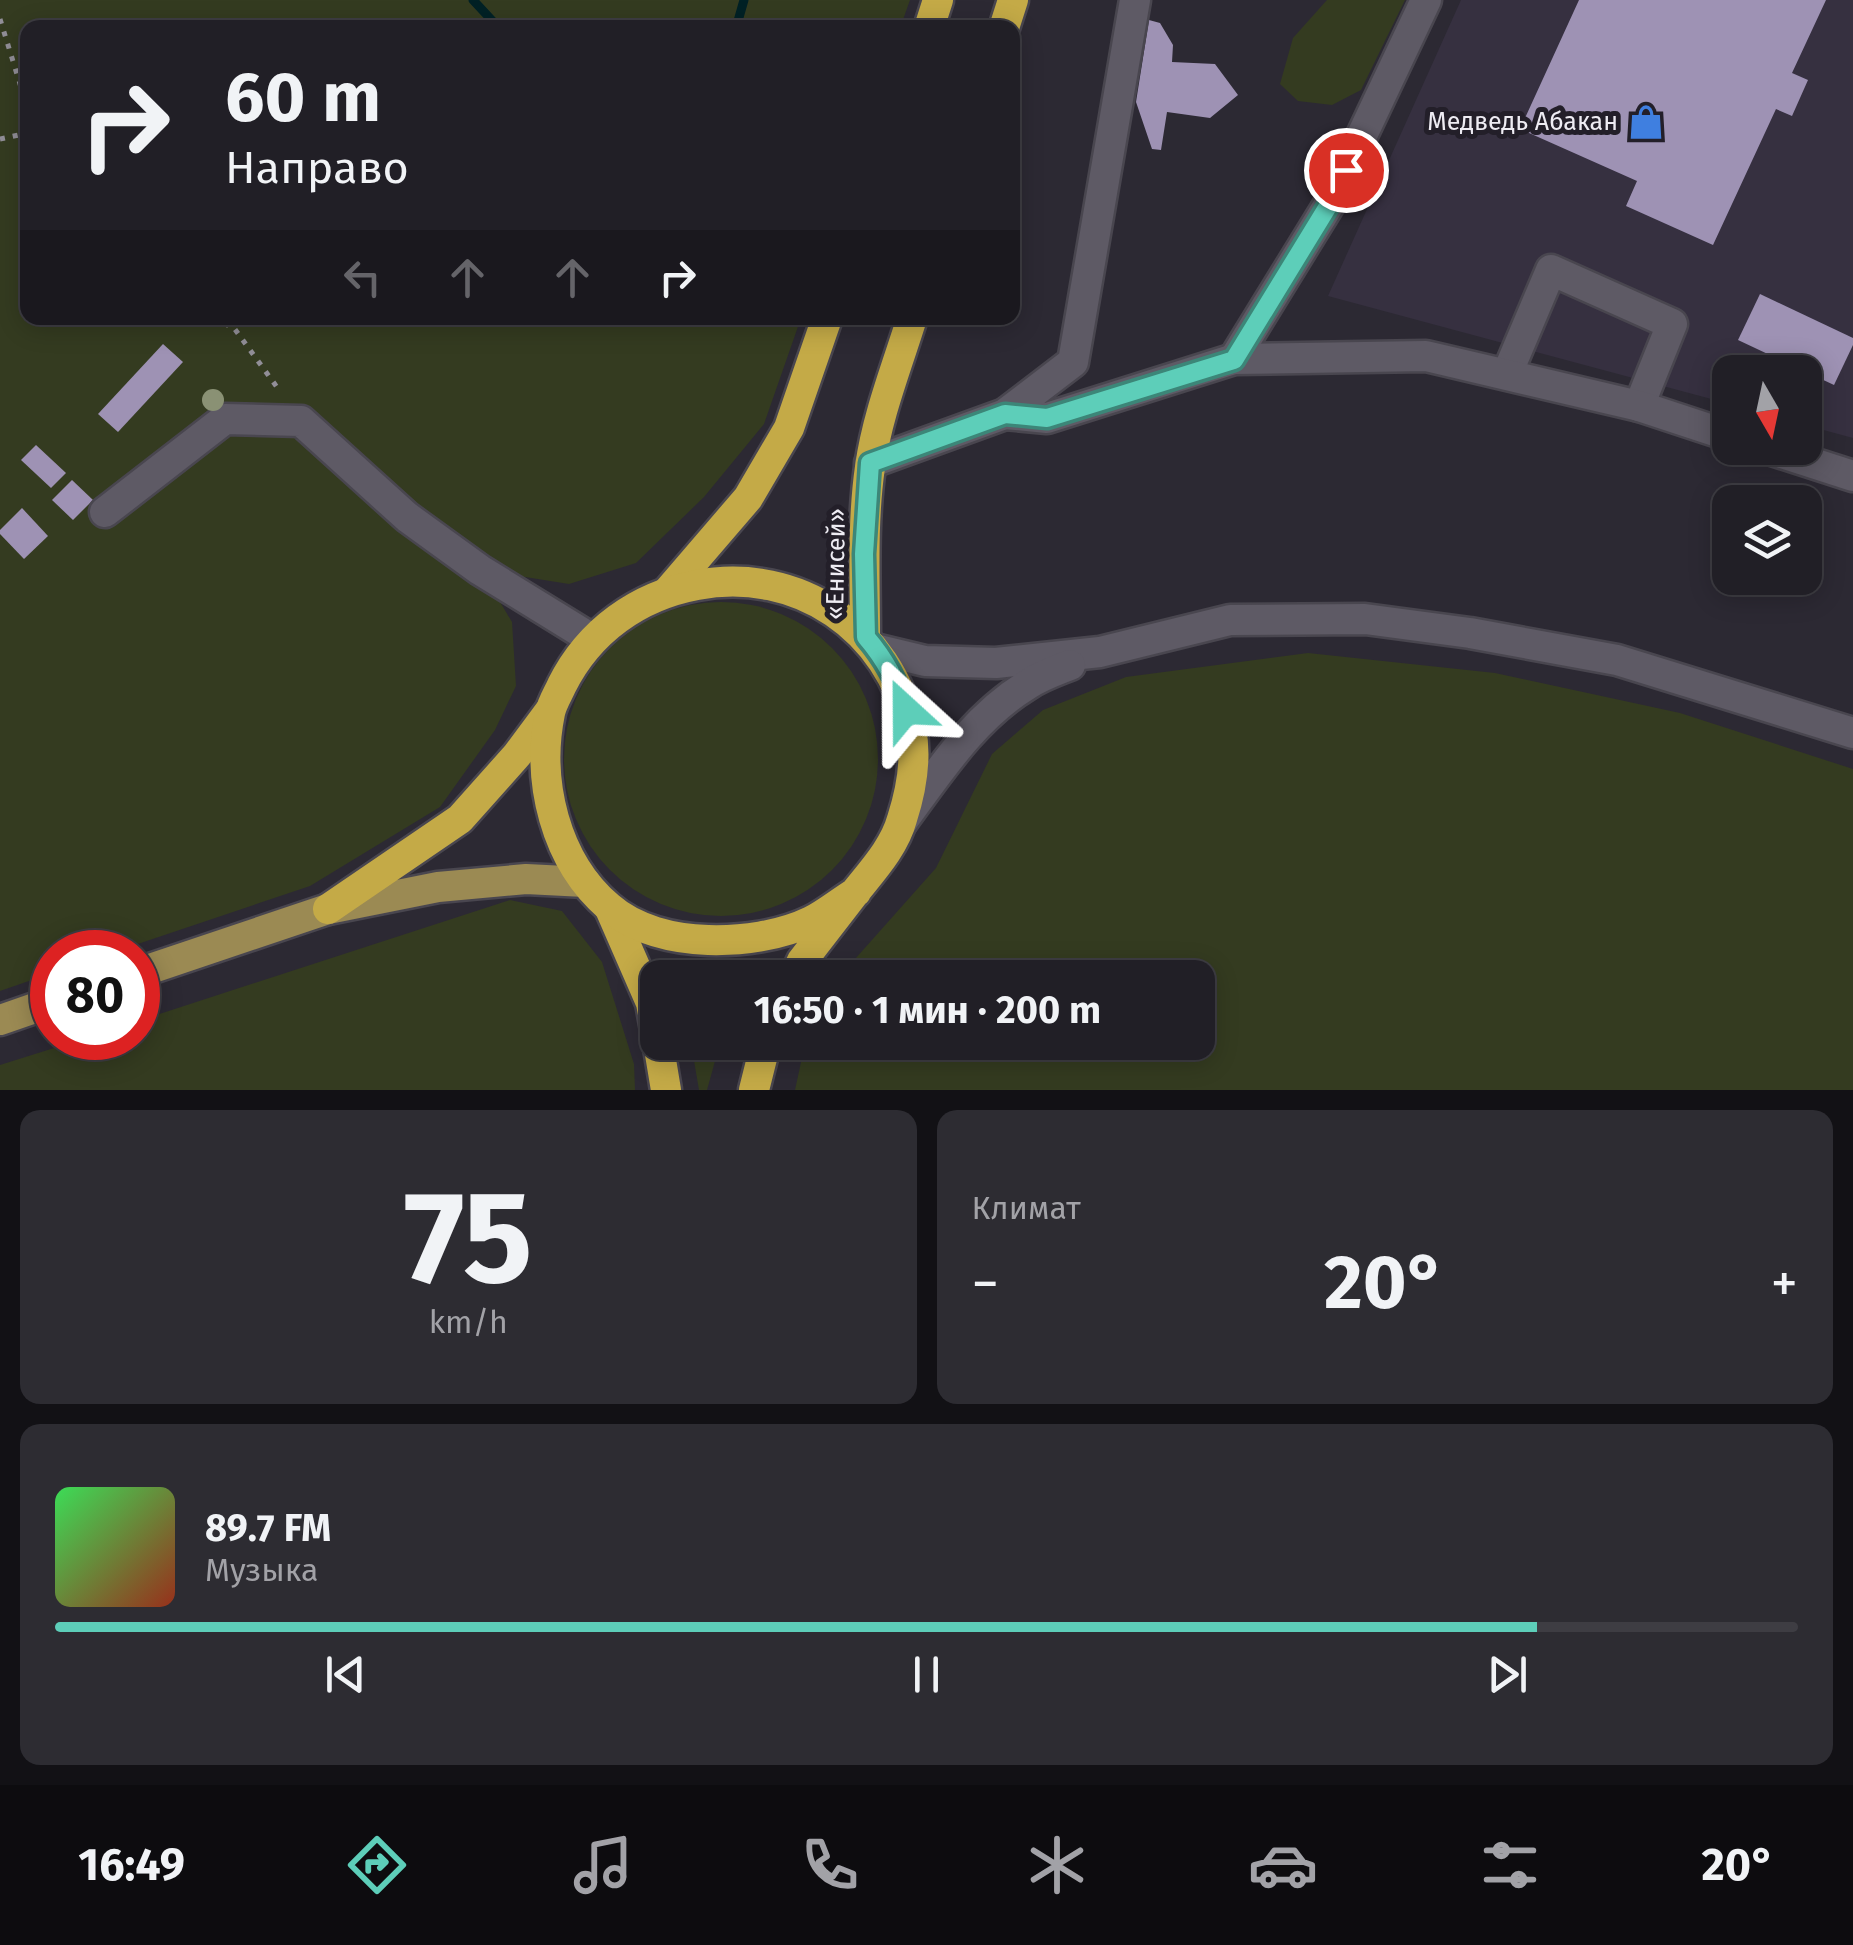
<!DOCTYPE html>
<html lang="ru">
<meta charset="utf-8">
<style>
:root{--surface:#211f26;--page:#2d2c32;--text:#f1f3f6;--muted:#a2a2a7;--line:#3e3d43;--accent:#5dceb9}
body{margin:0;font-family:"Fira Sans",sans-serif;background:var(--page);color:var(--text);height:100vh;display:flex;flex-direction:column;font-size:38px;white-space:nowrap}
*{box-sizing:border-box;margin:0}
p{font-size:32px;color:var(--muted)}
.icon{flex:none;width:55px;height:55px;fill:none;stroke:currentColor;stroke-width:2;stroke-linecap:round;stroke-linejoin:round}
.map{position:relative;height:1090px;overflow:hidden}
.side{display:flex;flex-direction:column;gap:20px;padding:20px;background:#121115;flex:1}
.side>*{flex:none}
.banner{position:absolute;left:20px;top:20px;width:1000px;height:305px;border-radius:20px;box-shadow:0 5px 25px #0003,0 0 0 2px var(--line);background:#211f26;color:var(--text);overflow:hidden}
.needle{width:65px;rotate:171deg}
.fabs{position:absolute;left:1712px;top:355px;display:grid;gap:20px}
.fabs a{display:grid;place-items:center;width:110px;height:110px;border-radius:20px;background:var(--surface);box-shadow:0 5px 25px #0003,0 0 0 2px var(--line);font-size:50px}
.speed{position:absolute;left:30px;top:930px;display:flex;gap:20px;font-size:50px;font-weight:700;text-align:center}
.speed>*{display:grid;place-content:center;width:130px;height:130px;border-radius:50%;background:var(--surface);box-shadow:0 5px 25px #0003,0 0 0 2px var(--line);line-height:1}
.speed .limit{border:15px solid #d22;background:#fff;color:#111}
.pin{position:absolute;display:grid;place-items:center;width:85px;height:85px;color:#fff;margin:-42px;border:5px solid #fff;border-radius:50%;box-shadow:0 2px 10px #0007}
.me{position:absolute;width:110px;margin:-55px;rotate:336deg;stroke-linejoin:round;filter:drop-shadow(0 0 8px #0008)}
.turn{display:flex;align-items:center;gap:35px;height:210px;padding:0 40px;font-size:45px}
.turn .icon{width:130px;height:130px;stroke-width:2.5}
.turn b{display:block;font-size:70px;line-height:85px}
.lanes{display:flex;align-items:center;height:95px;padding:0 40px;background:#0003;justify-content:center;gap:50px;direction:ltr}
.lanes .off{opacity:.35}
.big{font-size:75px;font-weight:700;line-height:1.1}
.side .widget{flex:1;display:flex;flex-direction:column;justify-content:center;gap:15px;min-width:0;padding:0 35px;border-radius:20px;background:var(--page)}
.side .dial{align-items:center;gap:0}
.dial b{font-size:130px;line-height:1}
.song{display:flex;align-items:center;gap:30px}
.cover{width:120px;height:120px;border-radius:15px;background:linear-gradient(135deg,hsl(130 70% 55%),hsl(10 70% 35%))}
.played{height:10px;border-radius:5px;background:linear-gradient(90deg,var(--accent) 85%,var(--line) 85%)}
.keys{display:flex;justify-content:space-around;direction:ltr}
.heat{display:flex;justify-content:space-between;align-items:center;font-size:55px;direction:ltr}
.side .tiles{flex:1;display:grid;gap:20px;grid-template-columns:1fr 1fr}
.widget:last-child{grid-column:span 2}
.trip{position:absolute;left:640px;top:960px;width:575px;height:100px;border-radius:20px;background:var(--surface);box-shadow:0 5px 25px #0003,0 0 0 2px var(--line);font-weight:700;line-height:100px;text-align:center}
.tab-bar{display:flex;height:160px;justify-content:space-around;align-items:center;background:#0d0c0f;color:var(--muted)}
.tab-bar .icon{width:70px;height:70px}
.tab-bar .selected{color:var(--accent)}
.tab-bar b{font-size:45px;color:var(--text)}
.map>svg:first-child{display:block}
</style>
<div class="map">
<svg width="1853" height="1090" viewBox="0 0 1853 1090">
<rect width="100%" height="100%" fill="#2c2933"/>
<polygon fill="#363040" points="1461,0 1853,0 1853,438 1805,425 1805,372 1730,372 1730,404 1328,296"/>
<g fill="#343b20">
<polygon points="0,0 910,0 900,28 28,28 28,318 801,318 764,424 704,497 636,563 569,584 481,570 512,622 516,686 495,730 440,807 310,886 114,952 52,952 52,973 0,991"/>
<polygon points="1327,0 1405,0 1361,90 1332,105 1298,101 1280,84 1293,38"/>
<circle cx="721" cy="759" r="157"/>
<polygon points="1308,653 1495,673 1680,713 1853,769 1853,1090 795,1090 803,1053 808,1043 1198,1042 1198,978 839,977 936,868 992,754 1043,710 1126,677"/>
<polygon points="510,900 562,911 602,962 634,1064 635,1090 0,1090 0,1065 86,1038 138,1038 138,1021"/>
<polygon points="691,1043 720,1043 707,1090 699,1090"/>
</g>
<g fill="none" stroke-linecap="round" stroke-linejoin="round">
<g stroke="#002125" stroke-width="9">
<polyline points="473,0 499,28"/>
<polyline points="736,28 744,0"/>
</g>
</g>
<g fill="#9e92b4">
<polygon points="1579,0 1826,0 1792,73 1808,80 1792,116 1776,109 1713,245 1626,206 1637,181 1520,129"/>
<polygon points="1149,20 1160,23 1173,45 1172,62 1215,64 1238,95 1210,118 1167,112 1161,150 1152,149 1136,102"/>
<polygon points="1760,294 1853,338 1853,345 1834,385 1738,340"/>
<polygon points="163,344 183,362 118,432 98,414"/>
<polygon points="36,445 66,473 51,488 21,460"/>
<polygon points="72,480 93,500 73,520 52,500"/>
<polygon points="22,508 48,536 24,559 0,534 0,530"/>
</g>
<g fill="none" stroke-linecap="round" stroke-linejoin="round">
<defs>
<g id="minor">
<polyline points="1234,359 1330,203 1426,0"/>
<polyline points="1507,374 1551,270 1672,324 1639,406"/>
<polyline points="1005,414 1047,418 1234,359 1426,356 1639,406 1730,436"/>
<polyline points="1766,448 1853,476"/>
<polyline points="870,463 1005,414 1073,362 1135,0"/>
<polyline points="105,512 225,419 301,421 407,517 480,570 592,639"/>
<polyline points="875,649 925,661 996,663 1100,652 1230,620 1365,619 1470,633 1617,660 1853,733"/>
<path d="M 902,822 C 939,772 973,718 1027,685 C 1040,676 1055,671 1070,665"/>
</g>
<g id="major">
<polyline points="138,973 328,909 438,887 526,879 585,882"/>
<polyline points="0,1020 52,1002"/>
</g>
<g id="highway">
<polyline points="929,28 938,0"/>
<polyline points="1004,28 1013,0"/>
<polyline points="669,590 748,498 789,428 827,318"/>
<path d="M 865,637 C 865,580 862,523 870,467 C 877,416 897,366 912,318"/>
<polyline points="328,909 460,819 517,755 549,712"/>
<polyline points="610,909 651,1003 658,1041"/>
<path d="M 794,978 L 802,961 C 819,939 836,917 853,895 C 871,872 894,848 902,819 C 911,791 917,758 911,729 C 890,629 798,566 697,585 C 638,596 589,631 562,685 C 558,694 552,703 550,713 C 536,781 555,861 609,907 C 635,930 674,939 708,940 C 741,941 780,936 811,921 C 827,913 841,901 856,892"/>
<polyline points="658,1042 666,1090"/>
<polyline points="754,1090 766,1042"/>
</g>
</defs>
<use href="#minor" stroke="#49464f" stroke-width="35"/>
<use href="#major" stroke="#49464f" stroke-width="35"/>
<use href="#highway" stroke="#49464f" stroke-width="35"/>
<g stroke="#918e97" stroke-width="5" stroke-dasharray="5 8" stroke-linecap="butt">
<polyline points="0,19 28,110"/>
<polyline points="0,139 28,133"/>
<polyline points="212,318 234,328 279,390"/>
</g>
<use href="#minor" stroke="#5e5a65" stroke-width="30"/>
<use href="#major" stroke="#9b8a53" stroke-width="30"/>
<use href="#highway" stroke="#c4aa47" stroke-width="30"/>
</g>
<circle fill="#8a9174" cx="213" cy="400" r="11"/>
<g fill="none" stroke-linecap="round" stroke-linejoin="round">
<defs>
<path id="route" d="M 906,710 C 898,683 884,658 866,637 L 864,554 L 870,463 L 1005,414 L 1047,418 L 1234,360 L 1330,203 L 1346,170"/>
</defs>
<use href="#route" stroke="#3c8678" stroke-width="25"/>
<use href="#route" stroke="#5dceb9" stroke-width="18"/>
</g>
<defs>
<symbol id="shop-bare" viewBox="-9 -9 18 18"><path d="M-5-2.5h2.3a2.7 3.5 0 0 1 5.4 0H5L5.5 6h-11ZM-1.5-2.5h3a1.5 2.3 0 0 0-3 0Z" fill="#3f7fe0" stroke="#231f29" stroke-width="2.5" paint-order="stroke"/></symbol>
</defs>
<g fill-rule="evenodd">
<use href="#shop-bare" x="1621" y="97" width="50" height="50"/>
</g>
<g text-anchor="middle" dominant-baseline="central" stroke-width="10" stroke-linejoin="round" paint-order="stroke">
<g font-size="25" fill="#eeecf3" stroke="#231f29" text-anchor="end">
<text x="1618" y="122">Медведь Абакан</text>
</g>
<g font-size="25" fill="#eeecf3" stroke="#231f29">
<text transform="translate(836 564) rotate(-89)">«Енисей»</text>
</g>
</g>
</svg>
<div class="fabs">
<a><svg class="needle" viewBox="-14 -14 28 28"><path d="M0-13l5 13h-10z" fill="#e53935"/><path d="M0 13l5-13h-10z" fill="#a2a2a7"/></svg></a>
<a><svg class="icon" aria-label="layers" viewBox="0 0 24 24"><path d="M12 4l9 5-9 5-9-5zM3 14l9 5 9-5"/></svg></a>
</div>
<div class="speed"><div class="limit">80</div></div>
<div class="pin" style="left:1346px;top:170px;background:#d93025"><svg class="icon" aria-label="arrive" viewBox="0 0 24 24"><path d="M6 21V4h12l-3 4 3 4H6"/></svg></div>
<svg class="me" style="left:906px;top:710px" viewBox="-20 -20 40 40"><path d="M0-17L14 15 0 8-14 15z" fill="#5dceb9" stroke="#fff" stroke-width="4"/></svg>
<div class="trip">16:50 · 1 мин · 200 m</div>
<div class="banner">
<div class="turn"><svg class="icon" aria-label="right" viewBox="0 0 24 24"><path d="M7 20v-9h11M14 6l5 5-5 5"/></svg><div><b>60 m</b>Направо</div></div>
<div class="lanes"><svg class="icon off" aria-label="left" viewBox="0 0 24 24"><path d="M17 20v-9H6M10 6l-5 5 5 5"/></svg><svg class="icon off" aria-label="ahead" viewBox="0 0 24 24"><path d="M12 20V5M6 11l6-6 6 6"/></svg><svg class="icon off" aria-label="ahead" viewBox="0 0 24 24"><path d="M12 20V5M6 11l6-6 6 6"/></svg><svg class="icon" aria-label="right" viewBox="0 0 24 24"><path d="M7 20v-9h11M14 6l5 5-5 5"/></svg></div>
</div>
</div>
<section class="side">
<div class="tiles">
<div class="widget dial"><b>75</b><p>km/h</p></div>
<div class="widget"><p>Климат</p>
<div class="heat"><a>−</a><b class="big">20°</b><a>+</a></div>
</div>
<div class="widget">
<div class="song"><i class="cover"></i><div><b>89.7 FM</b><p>Музыка</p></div></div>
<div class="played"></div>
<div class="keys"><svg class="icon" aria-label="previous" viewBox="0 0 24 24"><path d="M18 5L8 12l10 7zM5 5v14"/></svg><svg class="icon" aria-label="pause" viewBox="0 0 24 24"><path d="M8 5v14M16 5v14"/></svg><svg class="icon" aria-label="next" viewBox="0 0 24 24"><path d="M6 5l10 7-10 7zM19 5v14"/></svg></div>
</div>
</div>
</section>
<nav class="tab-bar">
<b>16:49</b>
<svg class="icon selected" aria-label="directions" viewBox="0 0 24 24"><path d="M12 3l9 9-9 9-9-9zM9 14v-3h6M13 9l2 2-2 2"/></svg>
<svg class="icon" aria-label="music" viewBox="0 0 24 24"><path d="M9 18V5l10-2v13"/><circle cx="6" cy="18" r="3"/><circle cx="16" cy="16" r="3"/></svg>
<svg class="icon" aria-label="phone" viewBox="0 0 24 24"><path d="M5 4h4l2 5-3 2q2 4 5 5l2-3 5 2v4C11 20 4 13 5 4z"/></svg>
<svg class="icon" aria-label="climate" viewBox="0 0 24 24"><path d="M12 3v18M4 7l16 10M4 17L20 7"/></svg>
<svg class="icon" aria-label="car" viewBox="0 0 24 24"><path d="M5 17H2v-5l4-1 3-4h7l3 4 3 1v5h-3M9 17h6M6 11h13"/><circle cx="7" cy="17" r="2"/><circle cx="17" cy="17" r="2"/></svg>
<svg class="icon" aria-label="filters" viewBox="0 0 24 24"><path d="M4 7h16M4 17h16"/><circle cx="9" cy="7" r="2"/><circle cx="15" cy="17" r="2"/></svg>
<b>20°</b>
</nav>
